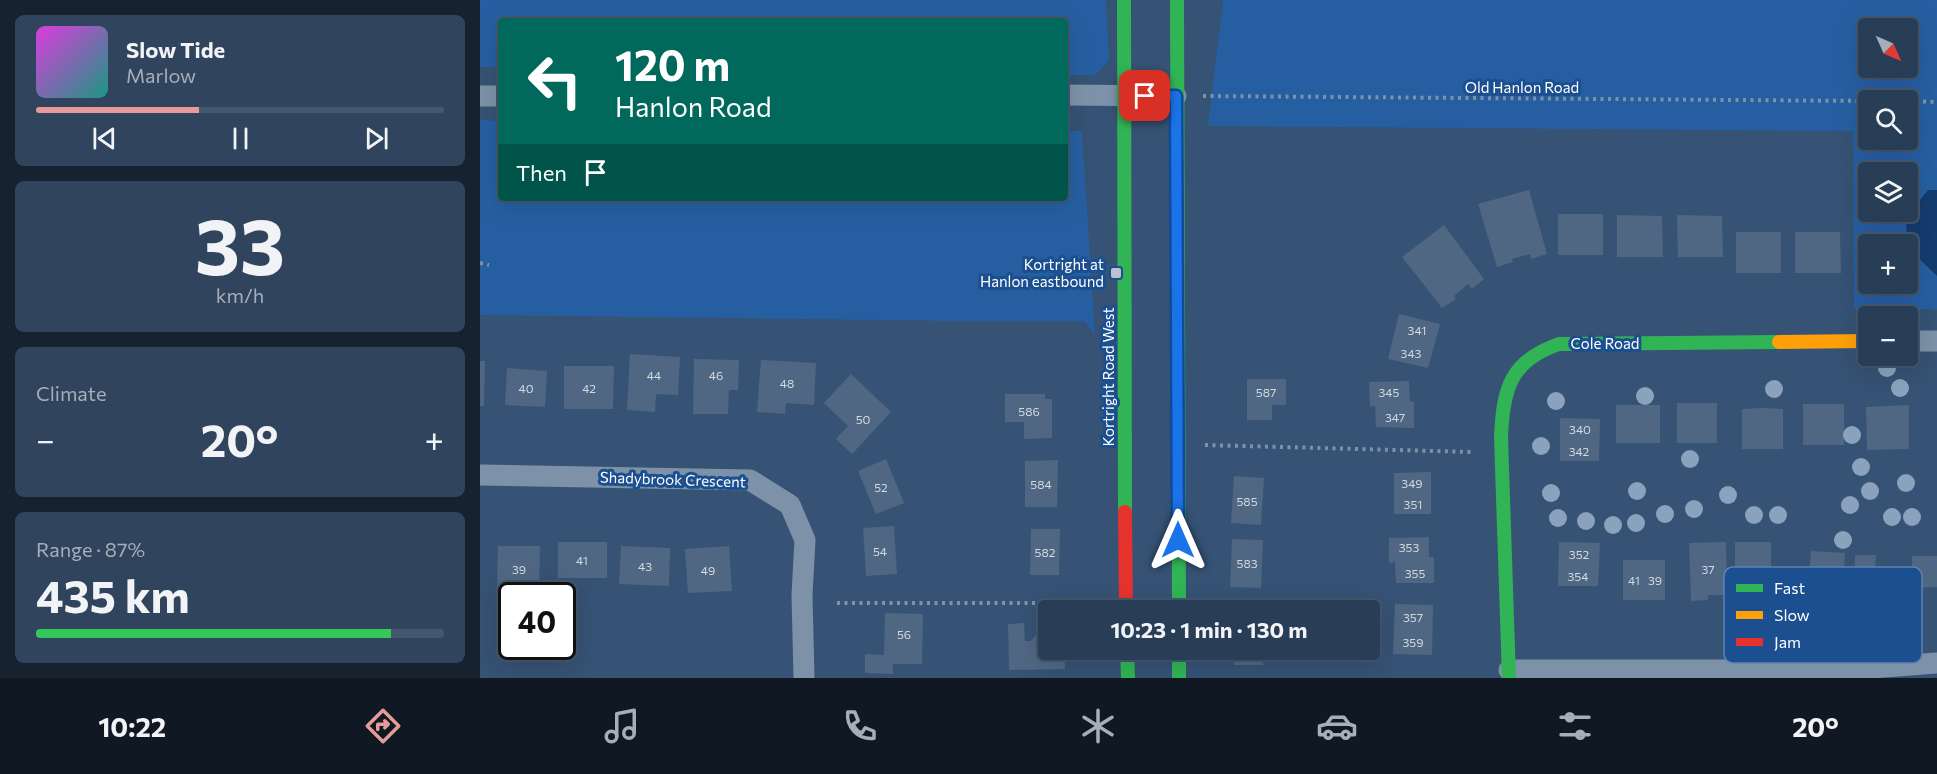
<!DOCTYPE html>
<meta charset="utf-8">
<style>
:root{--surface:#283e57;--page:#30455d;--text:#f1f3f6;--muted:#a5aeba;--line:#44576d;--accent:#e69b98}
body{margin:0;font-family:Commissioner,sans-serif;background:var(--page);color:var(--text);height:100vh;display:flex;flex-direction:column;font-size:22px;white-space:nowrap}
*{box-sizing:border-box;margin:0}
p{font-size:20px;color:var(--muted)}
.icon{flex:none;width:33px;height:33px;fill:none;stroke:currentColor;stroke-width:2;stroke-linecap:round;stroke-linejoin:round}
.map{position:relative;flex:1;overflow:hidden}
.sheet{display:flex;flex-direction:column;gap:15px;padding:15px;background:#162230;width:480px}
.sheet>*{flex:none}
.hud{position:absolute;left:18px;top:18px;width:570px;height:183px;border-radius:6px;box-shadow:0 6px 24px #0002,0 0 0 2px var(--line);background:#00695c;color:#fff;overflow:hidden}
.needle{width:39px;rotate:135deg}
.tools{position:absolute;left:1378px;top:18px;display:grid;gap:12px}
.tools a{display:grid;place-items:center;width:60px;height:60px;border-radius:6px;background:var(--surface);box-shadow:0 6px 24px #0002,0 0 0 2px var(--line);font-size:30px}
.speed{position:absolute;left:18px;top:582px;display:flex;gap:12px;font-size:30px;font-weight:700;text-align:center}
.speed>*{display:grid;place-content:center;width:78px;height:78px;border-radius:50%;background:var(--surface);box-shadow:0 6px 24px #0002,0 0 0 2px var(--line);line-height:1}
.speed .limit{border:3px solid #111;border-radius:9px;background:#fff;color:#111}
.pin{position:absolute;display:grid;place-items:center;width:51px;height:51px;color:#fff;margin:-26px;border-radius:12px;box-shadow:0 3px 9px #0006}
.me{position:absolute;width:66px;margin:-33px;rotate:0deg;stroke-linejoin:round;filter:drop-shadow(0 0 4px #0008)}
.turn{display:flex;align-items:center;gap:21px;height:126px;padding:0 18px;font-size:27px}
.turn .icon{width:78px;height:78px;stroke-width:2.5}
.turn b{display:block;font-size:42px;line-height:51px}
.then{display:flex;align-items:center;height:57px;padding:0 18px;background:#0003;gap:12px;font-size:22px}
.big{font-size:45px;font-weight:700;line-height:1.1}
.sheet .widget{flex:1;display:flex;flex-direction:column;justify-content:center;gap:9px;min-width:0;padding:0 21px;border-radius:9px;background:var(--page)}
.sheet .dial{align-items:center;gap:0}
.dial b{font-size:78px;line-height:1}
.song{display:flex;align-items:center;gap:18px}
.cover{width:72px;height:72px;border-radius:9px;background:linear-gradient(135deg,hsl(300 70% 55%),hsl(170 70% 35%))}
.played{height:6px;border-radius:3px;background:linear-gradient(90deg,var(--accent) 40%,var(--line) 40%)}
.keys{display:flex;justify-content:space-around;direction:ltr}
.heat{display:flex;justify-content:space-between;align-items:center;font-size:33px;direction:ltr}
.charge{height:9px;border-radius:4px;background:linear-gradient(90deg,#34c759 87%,var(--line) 0)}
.trip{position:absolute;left:558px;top:600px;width:342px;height:60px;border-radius:6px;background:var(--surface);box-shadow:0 6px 24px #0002,0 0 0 2px var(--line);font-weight:700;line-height:60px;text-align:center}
.dock{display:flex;height:96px;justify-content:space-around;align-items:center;background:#101923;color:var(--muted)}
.dock .icon{width:42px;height:42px}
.dock .on{color:var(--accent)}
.dock b{font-size:27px;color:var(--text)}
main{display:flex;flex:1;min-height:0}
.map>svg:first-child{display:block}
</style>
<main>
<section class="sheet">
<div class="widget">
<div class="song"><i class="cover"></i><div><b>Slow Tide</b><p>Marlow</p></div></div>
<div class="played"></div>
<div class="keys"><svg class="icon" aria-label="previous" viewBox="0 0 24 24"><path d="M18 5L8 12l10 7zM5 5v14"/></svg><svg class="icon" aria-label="pause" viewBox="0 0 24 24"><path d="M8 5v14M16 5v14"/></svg><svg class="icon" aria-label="next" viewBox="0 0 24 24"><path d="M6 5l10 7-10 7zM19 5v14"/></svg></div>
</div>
<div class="widget dial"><b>33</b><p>km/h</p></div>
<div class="widget"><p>Climate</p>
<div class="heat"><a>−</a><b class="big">20°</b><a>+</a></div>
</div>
<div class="widget"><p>Range · 87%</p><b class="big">435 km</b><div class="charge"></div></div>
</section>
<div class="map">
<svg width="1457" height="678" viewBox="0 0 1457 678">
<rect width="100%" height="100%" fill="#365274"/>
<g fill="#265fa1" fill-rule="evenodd">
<polygon points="0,0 626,0 629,60 615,75 585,75 585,21 21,21 21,67 0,67"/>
<path d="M 743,0 L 1457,0 L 1457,309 L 1374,309 L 1373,131 L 728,126 ZM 1389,28 L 1428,28 L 1428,68 L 1389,68 ZM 1389,100 L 1428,100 L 1428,140 L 1389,140 ZM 1389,172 L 1428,172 L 1428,212 L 1389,212 ZM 1389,244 L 1428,244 L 1428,284 L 1389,284 Z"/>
<polygon points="0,120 21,121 21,198 585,198 585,131 602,131 615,335 604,321 482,321 0,315"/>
</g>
<polygon fill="#153c6e" points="1448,190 1457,190 1457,276 1428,248 1427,244 1426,217"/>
<g fill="#506783">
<polygon points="1049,190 1067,254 1051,259 1050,254 1032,259 1033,262 1017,267 998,204"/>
<rect x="1078" y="214" width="45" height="41"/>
<polygon points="1137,215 1182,216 1183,257 1137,257"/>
<polygon points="1197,215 1242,216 1243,257 1198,257"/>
<polygon points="964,225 1004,279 992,289 988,284 974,296 976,299 962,308 922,257"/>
<rect x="1256" y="232" width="45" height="41"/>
<polygon points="1315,232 1360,232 1361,273 1315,273"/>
<polygon points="919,314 960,324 948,368 908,359"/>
<polygon points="150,354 200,357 198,395 176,394 175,412 147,410"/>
<polygon points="214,359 259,360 258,390 249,390 248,414 213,414"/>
<polygon points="281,360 336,363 334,405 306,403 305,414 277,412"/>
<polygon points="0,361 5,361 4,406 0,406"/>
<polygon points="84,366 134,366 133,409 84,409"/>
<polygon points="27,368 67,371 65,407 25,405"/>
<polygon points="371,374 411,412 372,454 356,439 368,426 344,403"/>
<polygon points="767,379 806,379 806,405 792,405 792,420 767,420"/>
<polygon points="929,381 930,401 934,402 934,428 896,427 895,406 890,407 889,382"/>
<polygon points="525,394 565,394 565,399 572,399 572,438 544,439 544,422 525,422"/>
<rect x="1197" y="403" width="40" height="40"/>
<rect x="1323" y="404" width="41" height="41"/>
<rect x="1136" y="405" width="44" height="38"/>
<polygon points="1429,405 1429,449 1387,450 1386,407"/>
<polygon points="1282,408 1303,409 1303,449 1262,449 1262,409"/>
<polygon points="1080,418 1120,419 1119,461 1080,461"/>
<polygon points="406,459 424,503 396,514 378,471"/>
<polygon points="578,460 577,507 545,507 545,461"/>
<polygon points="951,472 951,514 914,514 914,473"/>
<polygon points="754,476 784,478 781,525 751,523"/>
<polygon points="414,526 417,574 386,576 383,528"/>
<polygon points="551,529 580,529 579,575 550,575"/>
<polygon points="949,537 949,557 954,557 954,583 916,583 915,562 909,563 909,538"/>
<polygon points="752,539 783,540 781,588 750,587"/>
<rect x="78" y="542" width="49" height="36"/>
<polygon points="1079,542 1120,543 1118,586 1078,586"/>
<polygon points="1246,542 1247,595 1228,595 1228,600 1211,601 1209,543"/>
<rect x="1255" y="542" width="36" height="52"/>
<polygon points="18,546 60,546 59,591 17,591"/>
<polygon points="141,546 190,548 189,586 139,584"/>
<polygon points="249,546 252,591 208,593 205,549"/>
<polygon points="1331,551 1365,553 1362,611 1312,608 1314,579 1329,580"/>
<polygon points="1375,555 1396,555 1395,570 1417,570 1417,596 1375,595"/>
<polygon points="1432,556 1457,556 1457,587 1432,588"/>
<rect x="1143" y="560" width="42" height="40"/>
<polygon points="915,604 953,605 952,655 913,654"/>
<polygon points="405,613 443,614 442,664 413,664 413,674 385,673 385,654 404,655"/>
<polygon points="559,621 568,621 568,650 584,650 585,669 529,670 528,624 544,623 545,641 551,641 559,631"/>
<polygon points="754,650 784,650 783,665 754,665"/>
</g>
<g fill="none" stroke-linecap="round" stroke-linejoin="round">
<g stroke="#7d92a8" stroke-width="4" stroke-dasharray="3 4.5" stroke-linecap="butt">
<polyline points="723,96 1389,101"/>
<polyline points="1428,101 1457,102"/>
<polyline points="0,263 9,265"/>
<polyline points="725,445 993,452"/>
<polyline points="357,603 620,603"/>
</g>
<g stroke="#7d92a8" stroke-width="21">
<polyline points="585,95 696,96"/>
<polyline points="0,96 21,96"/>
<polyline points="1428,341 1457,341"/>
<polyline points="0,475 270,480 310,505 325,540 322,595 324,678"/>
<polyline points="1029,670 1330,670 1379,669 1457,663"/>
</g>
<g stroke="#30b455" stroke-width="14">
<polyline points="644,0 645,512"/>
<polyline points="697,0 699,610"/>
<polyline points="647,650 648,678"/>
<polyline points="699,650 699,678"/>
<path d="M 1029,678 L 1021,437 C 1023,389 1030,361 1079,344 L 1299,342"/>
</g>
<polyline stroke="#ff9f0a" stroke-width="14" points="1299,342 1389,341"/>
<polyline stroke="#e5322d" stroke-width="14" points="645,512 646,610"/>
</g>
<g fill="#8aa2be">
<circle cx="1407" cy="368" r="9"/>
<circle cx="1420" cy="388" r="9"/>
<circle cx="1294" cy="389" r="9"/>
<circle cx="1165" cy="396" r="9"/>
<circle cx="1076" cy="401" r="9"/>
<circle cx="1372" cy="435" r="9"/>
<circle cx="1061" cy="446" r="9"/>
<circle cx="1210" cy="459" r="9"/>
<circle cx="1381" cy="467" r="9"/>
<circle cx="1426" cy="483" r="9"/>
<circle cx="1157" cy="491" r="9"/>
<circle cx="1390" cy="491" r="9"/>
<circle cx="1071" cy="493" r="9"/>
<circle cx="1248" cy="495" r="9"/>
<circle cx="1370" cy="505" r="9"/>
<circle cx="1214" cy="509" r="9"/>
<circle cx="1185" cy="514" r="9"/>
<circle cx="1274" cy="515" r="9"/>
<circle cx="1298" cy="515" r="9"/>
<circle cx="1412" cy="517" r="9"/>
<circle cx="1432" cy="517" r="9"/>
<circle cx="1078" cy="518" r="9"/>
<circle cx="1106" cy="521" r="9"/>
<circle cx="1156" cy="523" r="9"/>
<circle cx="1133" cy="525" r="9"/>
<circle cx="1363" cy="540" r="9"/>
</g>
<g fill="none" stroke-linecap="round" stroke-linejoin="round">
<defs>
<polyline id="route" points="665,96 696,96 698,540"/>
</defs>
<use href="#route" stroke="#114b97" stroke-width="15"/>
<use href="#route" stroke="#1a73e8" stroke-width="10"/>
</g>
<rect fill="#b9c2ce" stroke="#1b4f8f" stroke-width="2" x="630" y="267" width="12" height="12" rx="3"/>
<g text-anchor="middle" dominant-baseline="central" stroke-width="6" stroke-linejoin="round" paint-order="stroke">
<g font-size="12" fill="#d3d9e0">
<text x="937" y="330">341</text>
<text x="931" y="353">343</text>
<text x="174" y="375">44</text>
<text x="236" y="375">46</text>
<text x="307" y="383">48</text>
<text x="46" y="388">40</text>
<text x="109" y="388">42</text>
<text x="786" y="392">587</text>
<text x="909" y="392">345</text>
<text x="549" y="411">586</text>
<text x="915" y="417">347</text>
<text x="383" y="419">50</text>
<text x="1100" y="429">340</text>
<text x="1099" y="451">342</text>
<text x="932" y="483">349</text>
<text x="561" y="484">584</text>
<text x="401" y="487">52</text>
<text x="767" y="501">585</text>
<text x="933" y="504">351</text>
<text x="929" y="547">353</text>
<text x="400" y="551">54</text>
<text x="565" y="552">582</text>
<text x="1099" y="554">352</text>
<text x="102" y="560">41</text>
<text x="767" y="563">583</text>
<text x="165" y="566">43</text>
<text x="39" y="569">39</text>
<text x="1228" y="569">37</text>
<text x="228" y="570">49</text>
<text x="935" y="573">355</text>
<text x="1098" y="576">354</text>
<text x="1154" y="580">41</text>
<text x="1175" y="580">39</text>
<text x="933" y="617">357</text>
<text x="424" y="634">56</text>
<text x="933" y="642">359</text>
</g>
<g font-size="15" fill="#fff" stroke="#1b4f8f">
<text x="1042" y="87">Old Hanlon Road</text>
<text x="1125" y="343">Cole Road</text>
<text transform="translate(628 377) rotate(-90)">Kortright Road West</text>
<text transform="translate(193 479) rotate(2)">Shadybrook Crescent</text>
</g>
<g font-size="15" fill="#fff" stroke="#1b4f8f" text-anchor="end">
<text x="624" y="264">Kortright at<tspan x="624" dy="17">Hanlon eastbound</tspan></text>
</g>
</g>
<rect x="1244" y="567" width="198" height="96" rx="9" fill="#1b4f8f" stroke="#5f84b1" stroke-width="1.5"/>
<rect x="1256" y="584" width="27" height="8" fill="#30b455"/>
<rect x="1256" y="611" width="27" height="8" fill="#ff9f0a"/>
<rect x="1256" y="638" width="27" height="8" fill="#e5322d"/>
<g font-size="16" fill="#fff">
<text x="1294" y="594">Fast</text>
<text x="1294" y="621">Slow</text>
<text x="1294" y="648">Jam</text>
</g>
</svg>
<div class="tools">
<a><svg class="needle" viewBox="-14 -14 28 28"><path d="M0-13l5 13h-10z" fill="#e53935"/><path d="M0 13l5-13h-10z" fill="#a5aeba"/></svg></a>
<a><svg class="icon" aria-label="search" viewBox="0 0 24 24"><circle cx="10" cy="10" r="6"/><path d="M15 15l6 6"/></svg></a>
<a><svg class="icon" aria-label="layers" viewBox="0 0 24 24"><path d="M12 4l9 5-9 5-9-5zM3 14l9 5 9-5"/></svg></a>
<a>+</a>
<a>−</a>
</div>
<div class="speed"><div class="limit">40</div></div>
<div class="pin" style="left:665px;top:96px;background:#d93025"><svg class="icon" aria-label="arrive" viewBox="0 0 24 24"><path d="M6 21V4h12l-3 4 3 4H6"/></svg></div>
<svg class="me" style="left:698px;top:540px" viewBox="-20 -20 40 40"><path d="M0-17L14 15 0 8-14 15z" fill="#1a73e8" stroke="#fff" stroke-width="4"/></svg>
<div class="trip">10:23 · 1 min · 130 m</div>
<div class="hud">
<div class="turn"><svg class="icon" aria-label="left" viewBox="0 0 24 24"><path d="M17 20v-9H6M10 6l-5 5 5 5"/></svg><div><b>120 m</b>Hanlon Road</div></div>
<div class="then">Then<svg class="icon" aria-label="arrive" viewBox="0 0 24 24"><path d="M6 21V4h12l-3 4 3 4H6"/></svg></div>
</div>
</div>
</main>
<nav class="dock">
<b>10:22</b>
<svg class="icon on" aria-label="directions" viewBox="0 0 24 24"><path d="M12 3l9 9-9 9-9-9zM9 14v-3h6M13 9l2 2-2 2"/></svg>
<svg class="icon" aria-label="music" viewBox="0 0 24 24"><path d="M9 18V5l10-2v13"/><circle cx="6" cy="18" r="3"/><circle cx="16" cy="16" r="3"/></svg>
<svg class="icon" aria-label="phone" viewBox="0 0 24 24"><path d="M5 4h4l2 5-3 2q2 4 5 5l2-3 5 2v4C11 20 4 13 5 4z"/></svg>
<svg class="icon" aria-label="climate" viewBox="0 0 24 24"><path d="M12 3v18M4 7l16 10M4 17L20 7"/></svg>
<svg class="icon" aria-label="car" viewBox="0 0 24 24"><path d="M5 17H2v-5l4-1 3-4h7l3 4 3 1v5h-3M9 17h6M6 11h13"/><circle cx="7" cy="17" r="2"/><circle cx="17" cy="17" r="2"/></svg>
<svg class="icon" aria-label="filters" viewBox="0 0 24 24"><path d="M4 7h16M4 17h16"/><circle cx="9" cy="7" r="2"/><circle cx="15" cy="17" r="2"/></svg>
<b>20°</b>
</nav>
